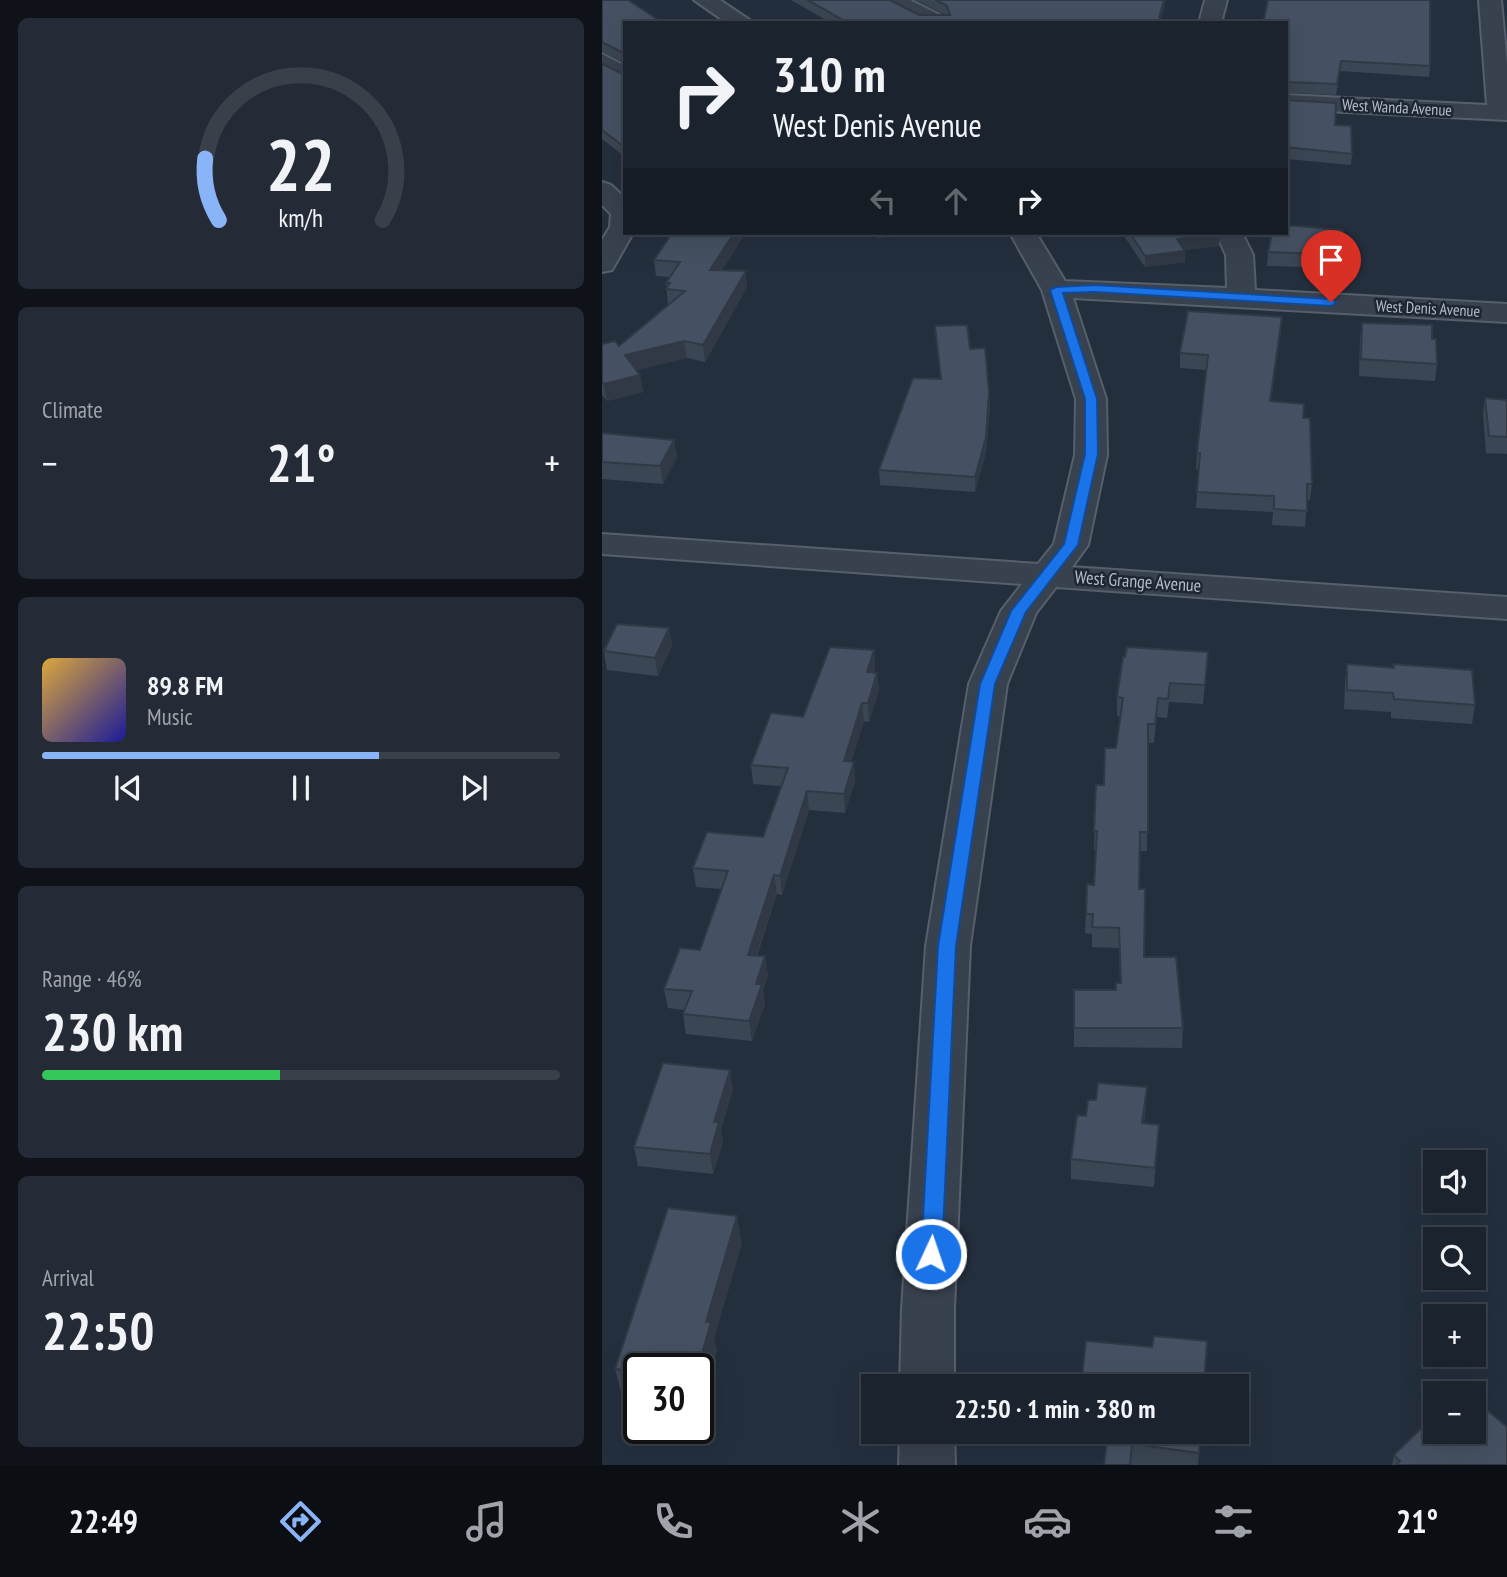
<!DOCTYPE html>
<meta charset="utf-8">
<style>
:root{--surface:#1b232e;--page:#242b36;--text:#f1f3f6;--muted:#a0a4aa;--line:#39404a;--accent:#8ab4f8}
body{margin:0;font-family:"PT Sans Narrow",sans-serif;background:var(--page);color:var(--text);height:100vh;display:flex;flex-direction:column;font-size:26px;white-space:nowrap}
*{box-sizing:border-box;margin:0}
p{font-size:23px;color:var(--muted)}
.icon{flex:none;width:38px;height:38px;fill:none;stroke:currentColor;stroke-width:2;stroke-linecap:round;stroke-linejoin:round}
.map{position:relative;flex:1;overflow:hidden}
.drawer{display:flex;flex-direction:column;gap:18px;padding:18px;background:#0f1319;width:602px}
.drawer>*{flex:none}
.top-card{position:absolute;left:21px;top:21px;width:665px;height:214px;border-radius:0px;box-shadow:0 7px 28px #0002,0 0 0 2px var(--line);background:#1b232e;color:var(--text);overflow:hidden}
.controls{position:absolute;left:821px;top:1150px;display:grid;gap:14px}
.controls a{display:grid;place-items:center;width:63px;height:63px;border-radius:0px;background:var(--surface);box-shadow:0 7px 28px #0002,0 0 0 2px var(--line);font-size:35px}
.speed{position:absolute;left:21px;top:1353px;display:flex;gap:14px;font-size:35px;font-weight:700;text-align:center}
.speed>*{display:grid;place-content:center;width:91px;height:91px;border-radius:50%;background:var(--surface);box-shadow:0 7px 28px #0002,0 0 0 2px var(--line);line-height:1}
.speed .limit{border:4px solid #111;border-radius:10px;background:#fff;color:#111}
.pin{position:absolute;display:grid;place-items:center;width:60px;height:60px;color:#fff;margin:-72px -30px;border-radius:50% 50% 50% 0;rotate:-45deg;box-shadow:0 0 7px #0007}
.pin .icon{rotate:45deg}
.me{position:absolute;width:77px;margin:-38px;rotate:3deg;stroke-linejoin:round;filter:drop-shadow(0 0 5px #0008)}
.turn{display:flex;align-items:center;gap:24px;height:147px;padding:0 35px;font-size:32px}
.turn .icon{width:91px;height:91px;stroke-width:2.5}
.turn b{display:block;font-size:49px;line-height:60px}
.lanes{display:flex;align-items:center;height:66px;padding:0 35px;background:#0003;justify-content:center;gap:35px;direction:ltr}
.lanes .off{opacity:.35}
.big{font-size:52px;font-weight:700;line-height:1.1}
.drawer .widget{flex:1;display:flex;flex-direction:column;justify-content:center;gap:10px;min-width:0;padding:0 24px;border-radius:10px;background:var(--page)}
.drawer .dial{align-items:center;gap:0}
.dial svg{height:182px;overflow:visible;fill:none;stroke:var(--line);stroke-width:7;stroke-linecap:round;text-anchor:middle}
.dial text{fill:var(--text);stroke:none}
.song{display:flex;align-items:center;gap:21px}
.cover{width:84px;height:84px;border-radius:10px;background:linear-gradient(135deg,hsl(40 70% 55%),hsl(240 70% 35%))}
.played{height:7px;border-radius:4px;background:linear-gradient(90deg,var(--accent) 65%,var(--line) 65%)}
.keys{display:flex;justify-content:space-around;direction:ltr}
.heat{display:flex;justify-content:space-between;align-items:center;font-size:38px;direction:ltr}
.charge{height:10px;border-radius:5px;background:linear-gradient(90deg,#34c759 46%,var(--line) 0)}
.trip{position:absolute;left:259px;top:1374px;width:388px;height:70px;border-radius:0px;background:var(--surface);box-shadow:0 7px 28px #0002,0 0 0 2px var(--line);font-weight:700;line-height:70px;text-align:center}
.menu{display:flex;height:112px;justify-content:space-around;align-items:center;background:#0b0e12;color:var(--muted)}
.menu .icon{width:49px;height:49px}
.menu .selected{color:var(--accent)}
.menu b{font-size:32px;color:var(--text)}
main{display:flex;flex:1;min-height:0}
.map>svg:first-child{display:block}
</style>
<main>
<section class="drawer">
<div class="widget dial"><svg viewBox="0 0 100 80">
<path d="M14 69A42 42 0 1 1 86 69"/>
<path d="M14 69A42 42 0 0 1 8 42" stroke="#8ab4f8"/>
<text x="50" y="56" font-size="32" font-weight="700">22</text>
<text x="50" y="72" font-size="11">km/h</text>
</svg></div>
<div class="widget"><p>Climate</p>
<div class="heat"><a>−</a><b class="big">21°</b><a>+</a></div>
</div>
<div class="widget">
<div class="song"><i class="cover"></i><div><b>89.8 FM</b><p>Music</p></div></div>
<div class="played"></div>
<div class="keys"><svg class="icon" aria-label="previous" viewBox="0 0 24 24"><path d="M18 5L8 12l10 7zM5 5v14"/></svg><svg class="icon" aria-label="pause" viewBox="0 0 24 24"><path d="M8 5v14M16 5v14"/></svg><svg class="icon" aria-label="next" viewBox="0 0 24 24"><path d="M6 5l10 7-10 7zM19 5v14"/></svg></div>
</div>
<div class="widget"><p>Range · 46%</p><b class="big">230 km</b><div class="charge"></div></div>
<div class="widget"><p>Arrival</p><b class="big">22:50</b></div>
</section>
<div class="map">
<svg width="905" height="1465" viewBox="0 0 905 1465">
<rect width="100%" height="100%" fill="#242f3e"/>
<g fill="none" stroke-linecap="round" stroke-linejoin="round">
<defs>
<g id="minor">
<polygon points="92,0 118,0 152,23 125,23"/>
<polygon points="281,0 308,0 344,18 347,23 319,23 284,5"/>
<polygon points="603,0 625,0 619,23 597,23"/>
<polygon points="877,0 899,0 905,63 905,120 684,109 684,95 885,105"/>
<polygon points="0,54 23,66 23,84 0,72"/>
<polygon points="0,182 9,185 23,198 23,233 31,233 10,270 0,272 0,240 8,227 9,214 0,205"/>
<polygon points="408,233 434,233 463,281 625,288 624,255 614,233 640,233 651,255 653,290 905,304 905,322 471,298 504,399 505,455 486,545 470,567 905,597 905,619 454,587 434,613 405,684 368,946 352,1309 352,1386 298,1386 300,1309 324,946 367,684 399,611 420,584 0,554 0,534 436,564 452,544 473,455 474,399 440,290"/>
<polygon points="298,1432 352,1432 353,1465 297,1465"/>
</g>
</defs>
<use href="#minor" stroke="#565f6c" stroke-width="4"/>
<use href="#minor" fill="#38414e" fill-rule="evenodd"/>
</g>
<g fill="#3b4654">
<polygon points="0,0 61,23 23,63 1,52 0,52"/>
<polygon points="189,0 288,0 317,15 344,15 314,0 564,0 558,23 229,23"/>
<polygon points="684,23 828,66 827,77 738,71 734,95 684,93"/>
<polygon points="0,64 23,75 22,156 0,139"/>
<polygon points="684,100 733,125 750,154 749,165 684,159"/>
<polygon points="741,230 738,268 665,266 666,252"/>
<polygon points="70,233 120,270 145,287 103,362 85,358 35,370 38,375 41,392 5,401 0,395 0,344 17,346 66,305 64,283 68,277 54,276 52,260"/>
<polygon points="520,233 617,233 617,246 583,250 583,262 543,267"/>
<polygon points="680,317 669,401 701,418 710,484 708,500 705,500 703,527 670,525 671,512 594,508 597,469 594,469 595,453 604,370 578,368 578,353"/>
<polygon points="760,323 830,339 835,364 833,381 757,376 758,340"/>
<polygon points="333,326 368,349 387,392 388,406 384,452 373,492 278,485 277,470 338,379"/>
<polygon points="883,398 905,400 905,454 884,453 881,414"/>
<polygon points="0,433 72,440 75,457 61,484 0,479"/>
<polygon points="67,628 70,646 56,676 5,670 2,651"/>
<polygon points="272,650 273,669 272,672 275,673 277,691 267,722 262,721 249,762 252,762 253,781 243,813 207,810 180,895 175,894 155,956 163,956 166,976 161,990 163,1004 150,1041 84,1034 81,1014 82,1010 66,1008 62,989 98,950 120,889 94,887 91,868 161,837 179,786 151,784 149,765"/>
<polygon points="606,652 601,704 567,702 565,718 555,717 552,743 546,743 545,851 538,851 537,889 542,957 581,1028 580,1048 472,1047 472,990 514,990 514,983 518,983 517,948 490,947 490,934 483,933 484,914 492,885 494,850 492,850 494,785 502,785 514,748 518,717 515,716 515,697"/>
<polygon points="745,664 873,705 870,724 789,718 789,712 742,709 743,683"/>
<polygon points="131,1089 119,1130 121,1142 111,1174 36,1166 32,1147"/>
<polygon points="544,1107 542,1124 557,1125 552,1187 469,1179 469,1159 484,1116"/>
<polygon points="140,1243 112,1338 115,1350 99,1405 96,1405 96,1368 37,1368 37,1398 20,1396 13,1369"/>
<polygon points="506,1432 599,1432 596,1465 502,1465"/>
<polygon points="792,1455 905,1465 790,1465"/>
</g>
<g fill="#303945">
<polygon points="562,0 564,0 558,23 556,23"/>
<polygon points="132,233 144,233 110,286 108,270"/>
<polygon points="274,233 311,233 274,239"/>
<polygon points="618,234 617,246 575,251 575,239"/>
<polygon points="583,251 583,262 543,267 543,256"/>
<polygon points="144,271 145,287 103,362 101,345"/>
<polygon points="680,317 679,332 666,417 668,401"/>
<polygon points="82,341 85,358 26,372 23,355"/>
<polygon points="38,375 41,392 5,401 2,384"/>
<polygon points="387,392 388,406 384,452 373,492 373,477"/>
<polygon points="72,440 75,457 61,484 58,466"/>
<polygon points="67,628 70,646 56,676 53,658"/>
<polygon points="272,650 273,669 267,691 265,672"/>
<polygon points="275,673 277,691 267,722 266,703"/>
<polygon points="556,698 555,717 552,743 553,724"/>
<polygon points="260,703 262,721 244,780 242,761"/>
<polygon points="252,762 253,781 243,813 242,794"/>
<polygon points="205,791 207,810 180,895 178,876"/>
<polygon points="172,875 175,894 148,974 146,955"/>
<polygon points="163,956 166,976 161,990 163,1004 150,1041 147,1021 154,984"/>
<polygon points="128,1070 131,1089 119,1130 121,1142 111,1174 108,1154 112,1122"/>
<polygon points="545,1087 544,1107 539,1143 540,1123"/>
<polygon points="557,1125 556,1145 552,1187 553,1168"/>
<polygon points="135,1216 140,1243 112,1338 115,1350 99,1405 96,1391 96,1368 104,1322"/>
</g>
<g fill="#455162" stroke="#303945" stroke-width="2">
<polygon points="0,0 26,0 61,23 23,23 23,54 0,42"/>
<polygon points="206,0 288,0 317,15 348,15 345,6 334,0 562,0 556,23 246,23"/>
<polygon points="666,0 828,0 828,66 739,61 735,84 684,82 684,23 661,23"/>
<polygon points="0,64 23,75 23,145 21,146 0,130"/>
<polygon points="684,100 734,103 733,125 749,126 750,154 684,147"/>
<polygon points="684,225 741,230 740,255 666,252 670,233 684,233"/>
<polygon points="70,233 132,233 108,270 144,271 101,345 82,341 23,355 38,375 2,384 0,382 0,344 13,341 17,346 83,291 64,289 68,283 64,283 78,262 52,260"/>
<polygon points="528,233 617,233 618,234 575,239 583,251 543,256"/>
<polygon points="586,311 680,317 668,401 702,404 701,418 708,418 710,484 705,484 705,511 672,509 672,496 595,492 598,453 595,453 606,355 578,353"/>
<polygon points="760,323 830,325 830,339 834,339 835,364 759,359"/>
<polygon points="365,325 368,349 383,348 387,392 384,437 373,477 277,470 311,378 339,379 333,326"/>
<polygon points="883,398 905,400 905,437 887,436"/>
<polygon points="0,433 72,440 58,466 0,462"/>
<polygon points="15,624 67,628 53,658 2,651"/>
<polygon points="228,647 272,650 265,672 275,673 266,703 260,703 242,761 252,762 242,794 205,791 178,876 172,875 146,955 163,956 154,984 160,984 147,1021 81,1014 90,991 62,989 78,948 98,950 126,871 91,868 105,832 161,837 186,768 149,765 169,713 201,717"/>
<polygon points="525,647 606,652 603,685 568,683 566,699 556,698 553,724 546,724 546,832 538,832 537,889 543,889 542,957 574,957 581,1028 472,1028 472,990 514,990 514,983 519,983 517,928 490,927 491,914 484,914 485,884 492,885 495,831 492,831 494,785 502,785 503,748 514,748 521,698 515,697 521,657 523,657"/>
<polygon points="745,664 792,668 791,664 870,670 873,705 792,699 791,693 745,690"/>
<polygon points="61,1063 128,1070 112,1122 117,1122 108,1154 32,1147"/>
<polygon points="496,1083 545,1087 540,1123 557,1125 553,1168 469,1159 475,1115 484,1116 486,1100 494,1100"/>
<polygon points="66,1208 135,1216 104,1322 109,1322 96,1368 37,1368 37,1372 13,1369"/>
<polygon points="552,1336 605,1341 602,1386 479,1386 484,1341 550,1347"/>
<polygon points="872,1399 905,1427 905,1465 794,1465 798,1461 792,1455 833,1415 833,1432 872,1432"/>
<polygon points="506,1432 599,1432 597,1453 530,1444 528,1465 502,1465"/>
</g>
<polygon fill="#1a73e8" stroke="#114b97" stroke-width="2" points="493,285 729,299 735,302 729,306 493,292 461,293 495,399 496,454 476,545 424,612 393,684 354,946 340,1254 337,1260 329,1262 322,1260 319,1254 336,946 378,684 409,611 462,544 483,454 483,399 448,290 454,287"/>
<g text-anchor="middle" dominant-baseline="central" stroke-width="5" stroke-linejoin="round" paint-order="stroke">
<g font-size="16" fill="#b4bcc9" stroke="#1d2633">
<text transform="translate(795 107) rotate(3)">West Wanda Avenue</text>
<text transform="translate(826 308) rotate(3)">West Denis Avenue</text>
</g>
<g font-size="18" fill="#b4bcc9" stroke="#1d2633">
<text transform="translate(536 581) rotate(4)">West Grange Avenue</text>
</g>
</g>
</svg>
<div class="controls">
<a><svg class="icon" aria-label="sound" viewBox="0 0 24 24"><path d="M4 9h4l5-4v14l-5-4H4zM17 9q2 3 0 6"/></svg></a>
<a><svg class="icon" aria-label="search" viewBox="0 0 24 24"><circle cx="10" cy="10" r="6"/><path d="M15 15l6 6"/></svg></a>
<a>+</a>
<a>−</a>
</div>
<div class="speed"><div class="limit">30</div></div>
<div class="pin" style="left:729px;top:302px;background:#d93025"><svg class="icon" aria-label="arrive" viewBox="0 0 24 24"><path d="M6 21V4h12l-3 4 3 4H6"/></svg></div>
<svg class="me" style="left:329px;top:1254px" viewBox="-20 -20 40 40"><circle r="17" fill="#1a73e8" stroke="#fff" stroke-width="3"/><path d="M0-11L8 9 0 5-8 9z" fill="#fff"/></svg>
<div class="trip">22:50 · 1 min · 380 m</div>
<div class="top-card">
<div class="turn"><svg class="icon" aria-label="right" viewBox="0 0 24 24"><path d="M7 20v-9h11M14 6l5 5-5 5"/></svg><div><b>310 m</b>West Denis Avenue</div></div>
<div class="lanes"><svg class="icon off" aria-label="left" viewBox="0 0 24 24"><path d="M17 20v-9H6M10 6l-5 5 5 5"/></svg><svg class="icon off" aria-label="ahead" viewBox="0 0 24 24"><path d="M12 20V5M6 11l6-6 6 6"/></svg><svg class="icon" aria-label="right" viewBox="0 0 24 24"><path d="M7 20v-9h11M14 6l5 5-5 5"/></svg></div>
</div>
</div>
</main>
<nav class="menu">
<b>22:49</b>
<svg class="icon selected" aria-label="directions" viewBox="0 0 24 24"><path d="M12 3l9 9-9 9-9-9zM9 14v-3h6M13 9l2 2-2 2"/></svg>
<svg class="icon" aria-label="music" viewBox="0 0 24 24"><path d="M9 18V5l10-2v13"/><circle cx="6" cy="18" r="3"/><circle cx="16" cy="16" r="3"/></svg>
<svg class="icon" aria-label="phone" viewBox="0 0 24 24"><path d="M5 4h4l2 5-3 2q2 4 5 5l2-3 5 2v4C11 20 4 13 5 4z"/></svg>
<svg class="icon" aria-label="climate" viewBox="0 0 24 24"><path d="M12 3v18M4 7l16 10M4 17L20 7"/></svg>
<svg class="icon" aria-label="car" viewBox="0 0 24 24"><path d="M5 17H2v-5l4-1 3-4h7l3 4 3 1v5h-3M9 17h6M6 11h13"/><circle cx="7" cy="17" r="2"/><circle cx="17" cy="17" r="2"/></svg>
<svg class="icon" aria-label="filters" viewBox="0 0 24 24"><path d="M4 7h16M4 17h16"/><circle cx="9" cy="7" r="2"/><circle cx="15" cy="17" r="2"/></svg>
<b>21°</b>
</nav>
